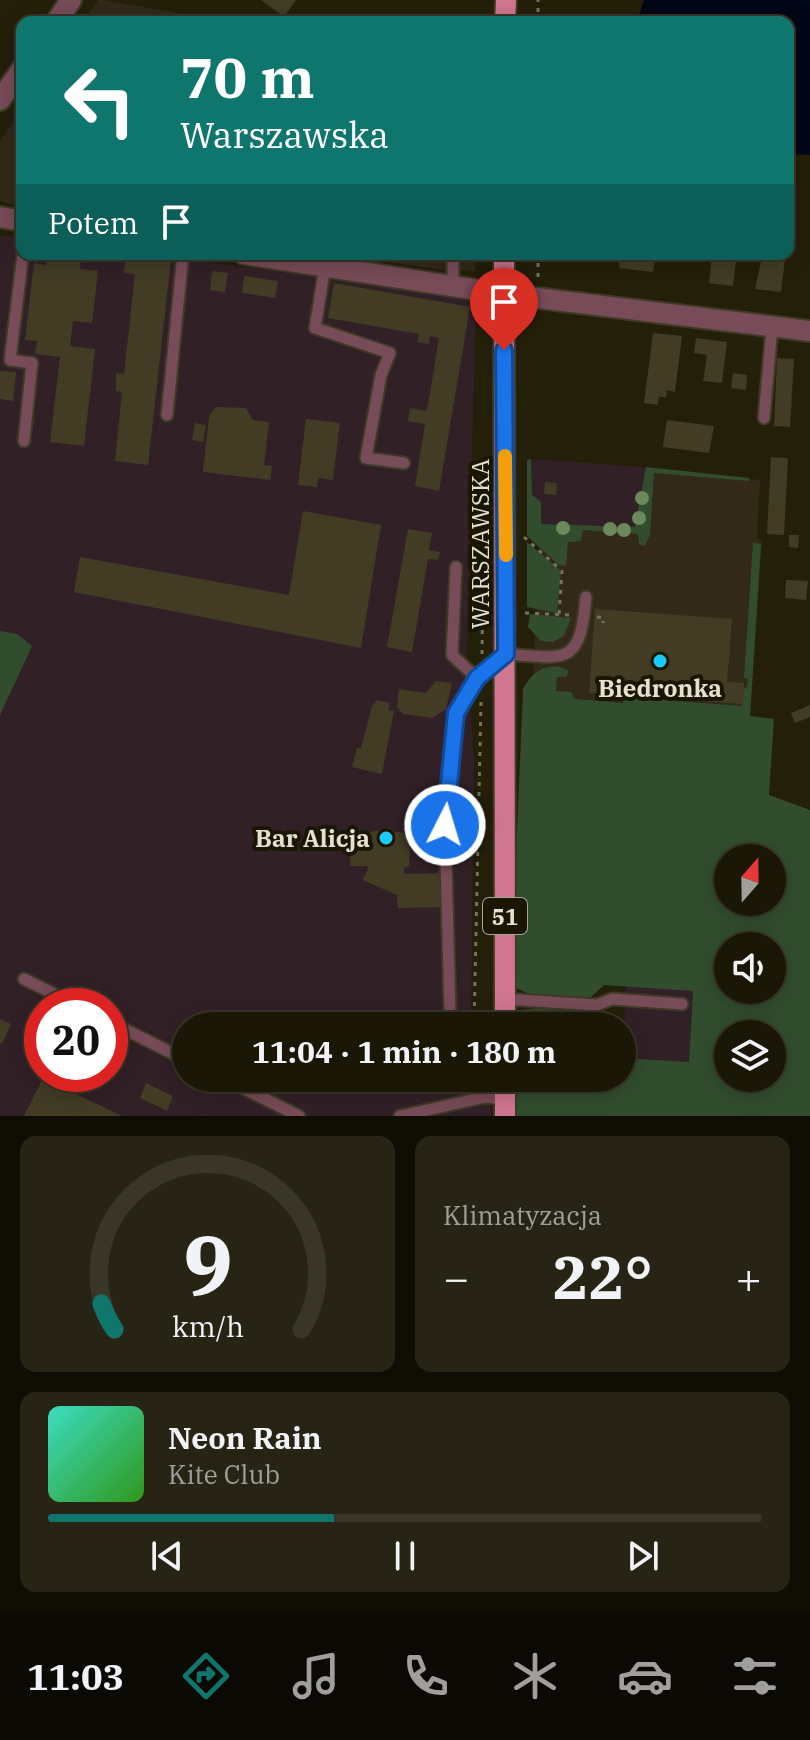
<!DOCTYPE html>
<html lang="pl">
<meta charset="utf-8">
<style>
:root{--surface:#1b1707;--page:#282415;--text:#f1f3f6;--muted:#a09f9b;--line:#393628;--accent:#0f766e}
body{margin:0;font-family:"IBM Plex Serif",serif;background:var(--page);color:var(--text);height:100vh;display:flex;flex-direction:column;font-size:30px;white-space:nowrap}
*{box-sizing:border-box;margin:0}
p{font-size:26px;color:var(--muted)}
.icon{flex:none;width:44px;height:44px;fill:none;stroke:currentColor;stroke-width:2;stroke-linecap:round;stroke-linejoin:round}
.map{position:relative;height:1116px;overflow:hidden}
.panel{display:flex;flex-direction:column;gap:20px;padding:20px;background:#0f0d04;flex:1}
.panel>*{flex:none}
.top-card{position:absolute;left:16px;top:16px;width:778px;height:244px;border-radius:16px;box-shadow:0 4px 20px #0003,0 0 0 2px var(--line);background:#0f766e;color:#fff;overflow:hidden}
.needle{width:52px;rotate:20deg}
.buttons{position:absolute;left:714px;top:844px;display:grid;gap:16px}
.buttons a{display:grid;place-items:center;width:72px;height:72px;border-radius:50%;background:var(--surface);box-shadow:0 4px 20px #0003,0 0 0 2px var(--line);font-size:40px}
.speed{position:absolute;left:24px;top:988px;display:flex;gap:16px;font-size:40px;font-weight:700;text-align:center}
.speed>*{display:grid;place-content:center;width:104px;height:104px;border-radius:50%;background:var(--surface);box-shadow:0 4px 20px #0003,0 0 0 2px var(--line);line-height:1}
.speed .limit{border:12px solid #d22;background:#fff;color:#111}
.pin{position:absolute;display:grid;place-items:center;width:68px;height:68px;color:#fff;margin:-82px -34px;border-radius:50% 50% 50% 0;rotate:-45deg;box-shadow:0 0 8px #0007}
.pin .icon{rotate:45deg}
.me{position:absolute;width:88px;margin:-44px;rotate:5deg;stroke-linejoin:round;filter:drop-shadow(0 0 6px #0008)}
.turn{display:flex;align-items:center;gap:28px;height:168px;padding:0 32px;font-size:36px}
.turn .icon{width:104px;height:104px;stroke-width:2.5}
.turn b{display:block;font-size:56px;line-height:68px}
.then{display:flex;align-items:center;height:76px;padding:0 32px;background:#0003;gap:16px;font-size:30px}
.big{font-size:60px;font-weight:800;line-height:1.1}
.panel .widget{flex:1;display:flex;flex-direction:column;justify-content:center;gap:12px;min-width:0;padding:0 28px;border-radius:16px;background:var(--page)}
.panel .dial{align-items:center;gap:0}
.dial svg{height:208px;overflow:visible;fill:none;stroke:var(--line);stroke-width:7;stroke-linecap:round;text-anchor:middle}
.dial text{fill:var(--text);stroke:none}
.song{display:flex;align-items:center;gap:24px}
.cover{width:96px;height:96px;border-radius:12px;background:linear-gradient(135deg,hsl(170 70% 55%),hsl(110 70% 35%))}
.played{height:8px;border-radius:4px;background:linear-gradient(90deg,var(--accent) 40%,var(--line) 40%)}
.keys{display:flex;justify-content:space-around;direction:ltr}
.heat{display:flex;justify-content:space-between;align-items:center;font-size:44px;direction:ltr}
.panel .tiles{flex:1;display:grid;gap:20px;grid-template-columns:1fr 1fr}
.widget:last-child{grid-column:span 2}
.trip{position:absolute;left:172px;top:1012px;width:464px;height:80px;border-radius:40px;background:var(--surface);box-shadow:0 4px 20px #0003,0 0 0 2px var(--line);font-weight:800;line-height:80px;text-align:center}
.tabs{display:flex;height:128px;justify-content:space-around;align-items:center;background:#0b0903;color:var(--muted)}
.tabs .icon{width:56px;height:56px}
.tabs .on{color:var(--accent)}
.tabs b{font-size:36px;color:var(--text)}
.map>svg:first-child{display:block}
</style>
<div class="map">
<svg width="810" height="1116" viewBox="0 0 810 1116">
<rect width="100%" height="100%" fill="#241f09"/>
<g fill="#322919">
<polygon points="98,0 104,0 229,22 83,22"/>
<polygon points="22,110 22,208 0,201 0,141"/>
<polygon points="327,254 474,254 475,271 445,270"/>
<polygon points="646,467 760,480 757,539 762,540 750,717 532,700 541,524 641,485"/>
</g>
<g fill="#322027" fill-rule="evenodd">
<path d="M 0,235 L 22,238 L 22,254 L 141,254 L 476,297 L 467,655 L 474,761 L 471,1026 L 186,1026 L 186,1078 L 486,1078 L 492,1116 L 0,1116 ZM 42,1006 L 110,1006 L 110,1074 L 42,1074 Z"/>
<polygon points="531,459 646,467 635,527 541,524 532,495"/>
<polygon points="626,986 693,990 689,1062 622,1058"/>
</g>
<g fill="#324d2e" fill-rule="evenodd">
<polygon points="531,459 532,495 541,502 541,524 635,527 646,467 749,478 749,481 654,473 650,535 645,546 639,544 638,534 583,530 581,541 568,542 566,566 559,565 527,536 527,460"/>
<polygon points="527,542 561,571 557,613 527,607"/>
<path d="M 753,543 L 761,544 L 750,716 L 774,719 L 769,795 L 810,810 L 810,1116 L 515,1116 L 515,1078 L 622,1078 L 622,1058 L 689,1062 L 693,991 L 604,985 L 591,997 L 536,997 L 516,988 L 515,882 L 523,689 C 532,670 551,660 569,671 L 566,677 L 557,677 L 556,691 L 571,692 L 575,699 L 623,703 L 624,697 L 742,706 L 744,688 L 747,687 L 748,679 L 744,678 ZM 728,858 L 772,858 L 772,902 L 728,902 ZM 728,946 L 772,946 L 772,990 L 728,990 ZM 728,1034 L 772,1034 L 772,1078 L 728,1078 Z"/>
<polygon points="530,614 571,618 564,636 553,642 541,641 528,627"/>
<polygon points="0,631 17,634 32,646 0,715"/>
<polygon points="538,1008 593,1011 600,1017 601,1026 514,1026 514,1016 522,1010"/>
</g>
<polygon fill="#000717" points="644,0 810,0 810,155 788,154 788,22 637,22"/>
<g fill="#423c25">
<polygon points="261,0 296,0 284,17"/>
<polygon points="47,254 81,258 80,269 98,271 92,323 73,321 70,346 95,349 84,446 50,442 60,357 35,354 37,341 25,340 34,263 46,265"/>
<polygon points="620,254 661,254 661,260 655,259 653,272 619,268"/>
<polygon points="742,254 742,259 736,259 733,286 709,283 712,255"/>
<polygon points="126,255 171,260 148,465 115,461 122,392 116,391 116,373 124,374 135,274 124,273"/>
<polygon points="762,257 785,260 781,292 755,289"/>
<polygon points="212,271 228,273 225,292 210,290"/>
<polygon points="244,276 278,281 275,298 242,293"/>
<polygon points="334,283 470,307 439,491 415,486 425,424 408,421 410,408 427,411 439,338 430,336 429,344 417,342 419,334 328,318"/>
<polygon points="653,333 682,336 675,392 667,390 666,397 659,397 658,405 644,403"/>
<polygon points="696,338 727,342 722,383 703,381 707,355 694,353"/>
<polygon points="777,358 794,359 790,427 774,426"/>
<polygon points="0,371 16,372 13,401 0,399"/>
<polygon points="733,373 747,375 746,390 731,388"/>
<polygon points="216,407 246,408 253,420 269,422 264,465 272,466 270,480 203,472 209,416"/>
<polygon points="306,419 340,423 333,480 318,478 317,487 298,485"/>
<polygon points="667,420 714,426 709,453 663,447"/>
<polygon points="195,423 206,425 203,442 192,440"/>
<polygon points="771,457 788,458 784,535 767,534"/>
<polygon points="545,482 557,483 556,495 544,494"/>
<polygon points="303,511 381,525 361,648 74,592 80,557 289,595"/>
<polygon points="408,529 432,533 429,550 440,552 438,560 428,559 412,652 387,647"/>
<polygon points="789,535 799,535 798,548 789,547"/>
<polygon points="786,580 808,581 806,600 785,598"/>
<polygon points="595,609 732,619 727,682 744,683 743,704 589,693"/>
<polygon points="436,681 452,683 446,709 432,718 403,714 397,707 399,689 426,693"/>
<polygon points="377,700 390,703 388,710 394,711 382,774 352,767 357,748 361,748 372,706"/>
<polygon points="810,705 810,717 795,723 791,713"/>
<polygon points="377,831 410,833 409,866 404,868 404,874 445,873 446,907 398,908 397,895 363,880 369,866 350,866 351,834"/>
<polygon points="0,1019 11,1024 2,1044 0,1043"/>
<polygon points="42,1080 78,1095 122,1116 24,1116"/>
<polygon points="146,1083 173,1096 167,1111 140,1098"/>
</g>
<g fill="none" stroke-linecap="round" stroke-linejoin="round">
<defs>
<g id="lane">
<polyline points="23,254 10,360 32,363 24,441"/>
<polyline points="325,266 315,328 390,353 381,375 366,458 404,463"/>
<polyline points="453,285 453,254"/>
<polyline points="167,415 183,254"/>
<polyline points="764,418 772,327"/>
<polyline points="456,567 452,655 477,678"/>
<polyline points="24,979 78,1006"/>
<polyline points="505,999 597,1005 612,999 682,1004"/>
<polyline points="110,1022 186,1060"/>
<path d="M 454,1026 L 450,1012 L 445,825 L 456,713 L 477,678 L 506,654 C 568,659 580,665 586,597"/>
<polyline points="223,1078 299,1116"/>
<polyline points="468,1078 485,1097"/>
<polyline points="400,1116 485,1097 506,1099"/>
</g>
<g id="street">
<polyline points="56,22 71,0"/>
<polyline points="0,100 22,69"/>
<polyline points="0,217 22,221"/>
<polyline points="244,254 504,294 810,331"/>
</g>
<g id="primary">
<polyline points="505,22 506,0"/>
<polyline points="504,254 505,1026"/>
<polyline points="505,1078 505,1116"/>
</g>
</defs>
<use href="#lane" stroke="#3f3a25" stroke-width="15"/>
<use href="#street" stroke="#3f3a25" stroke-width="24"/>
<use href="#primary" stroke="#3f3a25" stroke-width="24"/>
<g stroke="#767260" stroke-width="3" stroke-dasharray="4 6" stroke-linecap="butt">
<polyline points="538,22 538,0"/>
<polyline points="525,256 538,254"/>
<polyline points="538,277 538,257"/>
<polyline points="524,537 562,571 559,615"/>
<polyline points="525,613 570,615"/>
<polyline points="597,617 604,618 603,623"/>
<polyline points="482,654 483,574"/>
<polyline points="474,1026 481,702"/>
</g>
<use href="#lane" stroke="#774b58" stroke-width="11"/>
<use href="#street" stroke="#774b58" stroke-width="20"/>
<use href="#primary" stroke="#d07690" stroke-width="20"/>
</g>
<g fill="#6c895b">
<circle cx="642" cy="498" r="7"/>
<circle cx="639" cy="518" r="7"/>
<circle cx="563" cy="528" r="7"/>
<circle cx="610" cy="529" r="7"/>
<circle cx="624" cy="530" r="7"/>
</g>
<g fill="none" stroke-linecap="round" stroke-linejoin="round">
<defs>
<polyline id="route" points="445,825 456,713 477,678 506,654 504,350"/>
</defs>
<use href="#route" stroke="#114b97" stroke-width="20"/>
<use href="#route" stroke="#1a73e8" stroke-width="14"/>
<polyline stroke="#f59e0b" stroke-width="14" points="505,456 506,555"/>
</g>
<g fill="#1acafc" stroke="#1b1602" stroke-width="3">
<circle cx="660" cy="661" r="8"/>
<circle cx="386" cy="838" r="8"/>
</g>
<g text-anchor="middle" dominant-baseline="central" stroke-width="8" stroke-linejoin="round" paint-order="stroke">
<rect fill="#1b1602" stroke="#a8a494" stroke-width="2" x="483" y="898" width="44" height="36" rx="6"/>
<g font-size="22" font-weight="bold" fill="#e4e1d3">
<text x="505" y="916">51</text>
</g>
<g font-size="24" fill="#e4e1d3" stroke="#1b1602">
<text transform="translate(480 544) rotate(-90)">WARSZAWSKA</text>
</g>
<g font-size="24" font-weight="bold" fill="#e4e1d3" stroke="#1b1602">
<text x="660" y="688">Biedronka</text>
<text x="370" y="838" text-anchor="end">Bar Alicja</text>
</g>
</g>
</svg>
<div class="buttons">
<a><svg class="needle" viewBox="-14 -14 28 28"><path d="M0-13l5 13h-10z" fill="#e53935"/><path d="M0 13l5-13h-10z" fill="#a09f9b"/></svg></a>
<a><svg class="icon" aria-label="sound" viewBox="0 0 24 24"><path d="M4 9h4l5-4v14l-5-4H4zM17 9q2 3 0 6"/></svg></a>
<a><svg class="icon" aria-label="layers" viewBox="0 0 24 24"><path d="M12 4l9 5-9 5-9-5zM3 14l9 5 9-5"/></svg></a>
</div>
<div class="speed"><div class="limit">20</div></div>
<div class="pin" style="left:504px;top:350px;background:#d93025"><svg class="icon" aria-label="arrive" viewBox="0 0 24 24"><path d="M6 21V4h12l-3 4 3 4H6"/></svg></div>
<svg class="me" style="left:445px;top:825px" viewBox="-20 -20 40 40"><circle r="17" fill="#1a73e8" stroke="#fff" stroke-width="3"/><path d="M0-11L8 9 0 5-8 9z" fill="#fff"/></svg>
<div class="trip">11:04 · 1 min · 180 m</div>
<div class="top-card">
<div class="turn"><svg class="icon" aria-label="left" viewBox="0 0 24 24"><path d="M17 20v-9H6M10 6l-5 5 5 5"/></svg><div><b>70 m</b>Warszawska</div></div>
<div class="then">Potem<svg class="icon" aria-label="arrive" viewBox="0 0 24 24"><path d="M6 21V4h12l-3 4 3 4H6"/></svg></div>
</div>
</div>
<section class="panel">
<div class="tiles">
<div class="widget dial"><svg viewBox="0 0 100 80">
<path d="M14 69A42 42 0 1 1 86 69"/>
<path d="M14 69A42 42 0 0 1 9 59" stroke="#0f766e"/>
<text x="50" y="56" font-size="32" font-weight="700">9</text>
<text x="50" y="72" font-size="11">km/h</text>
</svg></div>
<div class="widget"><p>Klimatyzacja</p>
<div class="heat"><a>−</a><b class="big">22°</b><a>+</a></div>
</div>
<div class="widget">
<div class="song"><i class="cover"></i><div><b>Neon Rain</b><p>Kite Club</p></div></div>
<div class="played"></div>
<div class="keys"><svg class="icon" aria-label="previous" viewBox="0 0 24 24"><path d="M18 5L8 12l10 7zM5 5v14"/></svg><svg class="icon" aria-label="pause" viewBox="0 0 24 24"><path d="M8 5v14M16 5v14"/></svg><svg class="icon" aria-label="next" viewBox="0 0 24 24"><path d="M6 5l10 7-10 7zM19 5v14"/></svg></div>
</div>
</div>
</section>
<nav class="tabs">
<b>11:03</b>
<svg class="icon on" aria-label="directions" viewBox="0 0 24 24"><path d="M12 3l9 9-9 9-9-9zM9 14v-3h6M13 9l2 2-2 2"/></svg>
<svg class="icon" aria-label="music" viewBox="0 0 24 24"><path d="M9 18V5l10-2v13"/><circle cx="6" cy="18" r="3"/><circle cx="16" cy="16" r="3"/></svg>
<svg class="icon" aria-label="phone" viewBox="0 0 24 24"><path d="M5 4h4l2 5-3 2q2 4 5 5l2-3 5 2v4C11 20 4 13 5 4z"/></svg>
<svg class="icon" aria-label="climate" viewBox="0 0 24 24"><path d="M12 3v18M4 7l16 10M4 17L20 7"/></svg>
<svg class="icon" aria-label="car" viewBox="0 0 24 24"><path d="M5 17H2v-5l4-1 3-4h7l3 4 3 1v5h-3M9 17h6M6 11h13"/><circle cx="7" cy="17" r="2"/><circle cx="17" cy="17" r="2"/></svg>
<svg class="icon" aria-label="filters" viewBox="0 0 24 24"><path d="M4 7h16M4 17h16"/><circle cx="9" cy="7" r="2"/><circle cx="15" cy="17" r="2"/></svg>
</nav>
